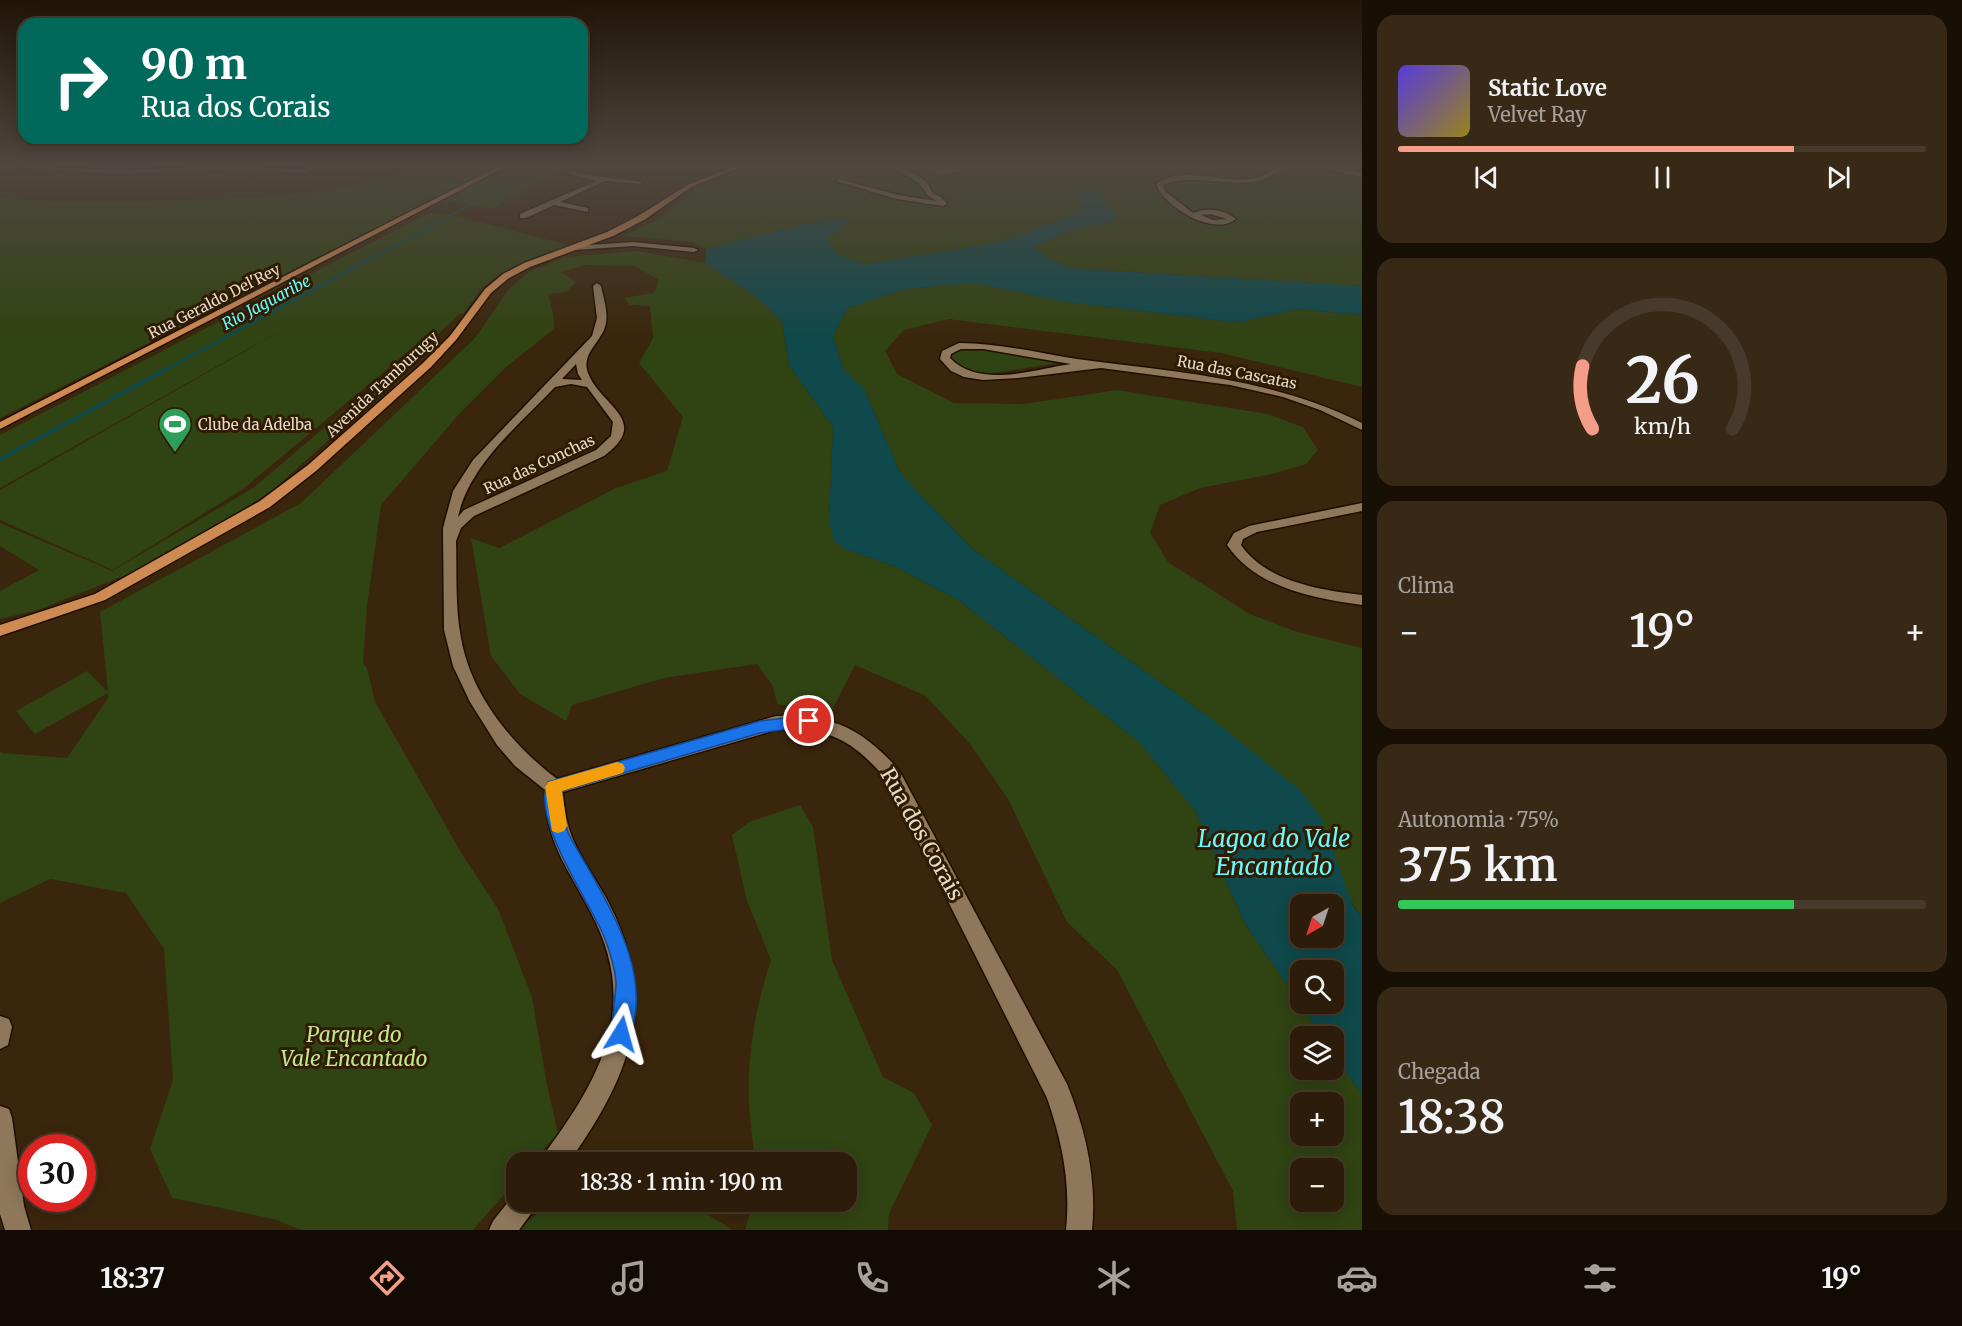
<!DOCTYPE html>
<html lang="pt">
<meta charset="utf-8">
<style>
:root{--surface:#2c1c09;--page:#382917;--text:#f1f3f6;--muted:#a6a19c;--line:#483a2a;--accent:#f49e8a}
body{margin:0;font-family:Merriweather,serif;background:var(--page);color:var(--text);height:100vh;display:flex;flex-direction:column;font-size:22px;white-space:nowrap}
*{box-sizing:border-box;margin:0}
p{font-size:20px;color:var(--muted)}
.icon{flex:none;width:33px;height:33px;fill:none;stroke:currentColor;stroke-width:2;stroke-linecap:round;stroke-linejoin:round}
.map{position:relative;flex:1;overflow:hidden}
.panel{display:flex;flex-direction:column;gap:15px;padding:15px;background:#180f05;width:600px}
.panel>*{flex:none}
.banner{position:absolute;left:18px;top:18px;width:570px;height:126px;border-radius:18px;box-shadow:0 3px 15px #0003,0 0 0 2px var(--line);background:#00695c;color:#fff;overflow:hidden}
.needle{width:39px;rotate:219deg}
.controls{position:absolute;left:1290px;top:894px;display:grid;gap:12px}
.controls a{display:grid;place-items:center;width:54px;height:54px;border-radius:12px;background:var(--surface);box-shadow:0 3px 15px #0003,0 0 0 2px var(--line);font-size:30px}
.speed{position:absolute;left:18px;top:1134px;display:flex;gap:12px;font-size:30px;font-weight:700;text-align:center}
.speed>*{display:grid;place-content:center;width:78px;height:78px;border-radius:50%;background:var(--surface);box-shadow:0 3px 15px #0003,0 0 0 2px var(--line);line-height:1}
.speed .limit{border:9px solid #d22;background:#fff;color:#111}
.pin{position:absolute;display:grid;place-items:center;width:51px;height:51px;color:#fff;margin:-26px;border:3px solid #fff;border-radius:50%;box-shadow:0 2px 6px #0007}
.me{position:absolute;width:66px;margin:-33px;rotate:8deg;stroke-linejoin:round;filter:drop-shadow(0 0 4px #0008)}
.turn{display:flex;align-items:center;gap:21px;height:126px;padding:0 24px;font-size:27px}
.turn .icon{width:78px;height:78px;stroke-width:2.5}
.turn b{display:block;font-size:42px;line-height:51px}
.big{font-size:45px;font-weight:600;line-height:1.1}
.panel .widget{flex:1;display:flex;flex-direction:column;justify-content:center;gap:9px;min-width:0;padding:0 21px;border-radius:18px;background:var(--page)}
.panel .dial{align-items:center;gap:0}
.dial svg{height:156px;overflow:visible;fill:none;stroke:var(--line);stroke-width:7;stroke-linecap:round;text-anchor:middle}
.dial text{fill:var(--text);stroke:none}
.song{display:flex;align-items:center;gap:18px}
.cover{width:72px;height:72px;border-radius:9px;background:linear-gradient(135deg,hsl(250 70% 55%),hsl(50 70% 35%))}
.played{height:6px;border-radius:3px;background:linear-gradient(90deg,var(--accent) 75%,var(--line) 75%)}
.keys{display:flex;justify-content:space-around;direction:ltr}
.heat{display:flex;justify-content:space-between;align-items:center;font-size:33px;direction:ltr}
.charge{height:9px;border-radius:4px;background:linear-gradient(90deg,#34c759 75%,var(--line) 0)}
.trip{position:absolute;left:506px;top:1152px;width:351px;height:60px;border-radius:18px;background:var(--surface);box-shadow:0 3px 15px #0003,0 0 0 2px var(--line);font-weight:600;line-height:60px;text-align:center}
.menu{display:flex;height:96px;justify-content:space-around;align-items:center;background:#120b04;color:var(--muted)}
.menu .icon{width:42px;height:42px}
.menu .current{color:var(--accent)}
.menu b{font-size:27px;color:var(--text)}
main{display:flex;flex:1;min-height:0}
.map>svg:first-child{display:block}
</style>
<main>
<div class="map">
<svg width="1362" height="1230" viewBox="0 0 1362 1230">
<rect width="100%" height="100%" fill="#3a260c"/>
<g fill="#304312" fill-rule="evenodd">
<path d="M 423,166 L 568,166 L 492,209 L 433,199 L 0,418 L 0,197 C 63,205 125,202 188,200 C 268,197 347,195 423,166 Z"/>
<path d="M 751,166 L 1255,166 L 1277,170 L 1317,170 L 1362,176 L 1362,286 L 1070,268 L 1048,259 L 1035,247 L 1074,229 L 1109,223 L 1083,208 L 1080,212 L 1004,241 L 868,264 C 847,260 838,257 826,239 L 850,220 L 827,219 L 706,249 L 692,242 L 622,236 L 655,221 L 697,187 Z"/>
<polygon points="429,213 440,213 480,222 568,245 498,275 482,288 463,314 459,314 420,352 409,351 243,489 113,570 0,520 0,490 314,312 0,488 0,435"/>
<path d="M 636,251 L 706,263 L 757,297 L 782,322 L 789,365 L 833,427 L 829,521 L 845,549 L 896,567 L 960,601 L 1139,742 L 1196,812 L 1244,922 L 1322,1036 L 1300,1036 L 1300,1070 L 1334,1070 L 1334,1054 L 1362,1095 L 1362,1230 L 1237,1230 L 1233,1191 L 1117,970 L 1067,922 L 1008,799 L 970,744 L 926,696 L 855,665 L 831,712 L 777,704 L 773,686 L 757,664 L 664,678 L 572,705 L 566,721 L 520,694 L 491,656 L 471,538 L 499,548 L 616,488 L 667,471 L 683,417 L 639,363 L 653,338 L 650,306 L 630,305 L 624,298 L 652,293 L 655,291 L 659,280 L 635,266 L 585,265 L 561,272 L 576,282 L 566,292 L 548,294 C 552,306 554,317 554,329 L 507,366 L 460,413 L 381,505 L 367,606 L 363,663 L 367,668 L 375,702 L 462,854 L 498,909 L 532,997 L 547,1085 L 558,1133 L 532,1162 L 516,1162 L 516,1181 L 473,1230 L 301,1230 L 274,1219 L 172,1198 L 150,1149 L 173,1080 L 164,949 L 126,893 L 50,879 L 0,903 L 0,751 L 2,753 L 67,758 L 108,698 L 108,693 L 35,734 L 16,711 L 87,671 L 108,692 L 100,612 L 301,503 L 475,338 L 508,290 L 530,271 L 566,257 ZM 1300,1102 L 1334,1102 L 1334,1136 L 1300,1136 ZM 1300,1168 L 1334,1168 L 1334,1202 L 1300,1202 Z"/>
<polygon points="976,283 1060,301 1231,322 1245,321 1298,309 1362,315 1362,387 1221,353 949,319 904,330 885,351 897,374 954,403 1024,404 1117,390 1267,414 1303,427 1318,450 1306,464 1272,474 1200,488 1160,505 1150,533 1168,562 1248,613 1294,631 1362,648 1362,917 1212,719 974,550 923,498 900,472 864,389 843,369 833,335 848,308 904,289"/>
<polygon points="973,347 1058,363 986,374 975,373 954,364 951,357 954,352"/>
<polygon points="411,354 423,356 276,487 238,514 141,569 38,610 0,619 0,591 39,570 0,546 0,523 112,571 253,488"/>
<path d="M 800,805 L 813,827 L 832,960 L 883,1077 L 914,1093 L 932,1125 L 889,1214 L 888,1230 L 745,1230 L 753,1202 L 846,1202 L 846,1162 L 755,1162 C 753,1142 750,1122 749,1102 C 747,1055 756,1004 771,960 L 747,901 L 732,835 L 749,822 Z"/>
<polygon points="550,1202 687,1202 733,1230 519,1230"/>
</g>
<path fill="#0f494b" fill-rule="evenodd" d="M 1078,189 L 1096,190 L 1116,214 L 1115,219 L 1109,223 L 1074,229 L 1035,247 L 1048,259 L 1070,268 L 1362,286 L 1362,315 L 1298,309 L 1245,321 L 1231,322 L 1060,301 L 976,283 L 904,289 L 848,308 L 833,335 L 843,369 L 864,389 L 900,472 L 923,498 L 974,550 L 1212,719 L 1300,790 L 1321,817 L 1353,906 L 1362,917 L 1362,1095 L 1334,1054 L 1334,1036 L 1322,1036 L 1244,922 L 1196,812 L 1139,742 L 960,601 L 896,567 L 845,549 L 834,541 L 829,521 L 833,427 L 789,365 L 782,322 L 757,297 L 706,263 L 706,249 L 827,219 L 851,220 L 826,239 C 838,257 847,260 867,264 L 1004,241 L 1080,212 L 1083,208 L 1074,194 ZM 1334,904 L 1334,938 L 1300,938 L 1300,904 ZM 1334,970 L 1334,1004 L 1300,1004 L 1300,970 Z"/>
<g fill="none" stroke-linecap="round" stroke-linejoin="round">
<polyline stroke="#0f494b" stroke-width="2" points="374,257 528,174"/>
<polyline stroke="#0f494b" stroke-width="3" points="163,371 377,255"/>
<polyline stroke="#0f494b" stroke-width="4" points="0,459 165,370"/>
<defs>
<g id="minor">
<polygon points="8,166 112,170 216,167 305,169 319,166 306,173 216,171 112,174"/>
<polygon points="389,166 415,166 412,168"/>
<path d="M 886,166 C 901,166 929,176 932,193 L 941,197 L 947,204 L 943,206 L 897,199 L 836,181 L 839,179 L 898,195 L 937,201 L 927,195 C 921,178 900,174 886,166 Z"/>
<path d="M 926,166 L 943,170 L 954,169 L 952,166 L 959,166 L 962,169 C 951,176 935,177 926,166 Z"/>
<path d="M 1285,166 L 1287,169 C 1275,172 1265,181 1252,182 C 1222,186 1191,173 1163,185 L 1165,191 L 1193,213 C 1207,207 1224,209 1236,219 C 1214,237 1164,207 1156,184 C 1185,164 1222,185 1254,178 C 1265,176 1274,168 1285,166 ZM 1210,214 L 1227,219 L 1213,220 L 1201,215 Z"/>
<polygon points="1309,166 1323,166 1362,173 1362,177"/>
<polygon points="572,171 588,175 643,182 640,184 605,181 560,202 588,208 588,212 554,205 526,218 520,218 520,214 596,181 570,174"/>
<polygon points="633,242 694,248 698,250 694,252 633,246 575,250 571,248 575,246"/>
<path d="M 597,283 L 601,286 C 604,300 609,314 605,327 C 600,343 581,354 588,373 C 601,407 652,420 604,456 L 474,516 L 461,528 L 456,541 C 457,573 455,607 461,638 C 471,695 512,745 557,779 L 776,716 C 831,713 863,729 899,770 L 1067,1084 C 1086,1131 1097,1179 1092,1230 L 1066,1230 C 1071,1184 1062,1141 1047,1098 L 887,780 C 853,741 829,726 776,730 L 563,792 C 565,839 583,857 605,896 C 661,999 632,1073 569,1162 L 541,1162 L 545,1153 C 603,1074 641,1004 589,909 C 567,867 545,840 545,790 L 515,766 L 497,745 L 470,702 L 453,666 L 444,630 L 443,528 L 453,491 L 473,460 L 592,336 L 597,318 L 593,286 ZM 576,364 L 578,374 L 582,380 L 562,379 ZM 571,384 L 587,387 L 613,422 L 611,436 L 596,450 L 464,510 L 458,517 C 469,465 520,424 555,387 Z"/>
<path d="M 959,343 C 999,343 1038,353 1077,359 C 1176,372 1272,378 1362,423 L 1362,430 L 1320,410 L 1283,397 L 1230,385 L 1101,368 L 1018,378 L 983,380 L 964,377 L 951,371 L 940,359 L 942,351 ZM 961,349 L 983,349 L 1071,364 C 1034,369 980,389 950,358 L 951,354 Z"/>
<path d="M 1362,503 L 1362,511 L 1257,532 L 1243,539 L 1241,545 C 1267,582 1320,590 1362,595 L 1362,605 C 1313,598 1256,588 1227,545 L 1234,533 L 1249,526 Z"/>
<polygon points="0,1016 9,1019 12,1027 8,1045 0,1049"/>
<polygon points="0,1106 9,1109 12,1118 24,1206 31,1230 5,1230 0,1214"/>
<polygon points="516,1192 516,1202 537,1202 533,1211 519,1230 489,1230 493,1221"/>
</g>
<g id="major">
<polygon points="499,166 507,166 0,429 0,422"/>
<polygon points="736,166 745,166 693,186 644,220 613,236 530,267 509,278 491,293 456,340 431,367 316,471 270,507 105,600 0,636 0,625 95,594 260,501 308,465 423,363 450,336 485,289 503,274 524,263 607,232 638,216 689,184"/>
</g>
</defs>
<use href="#minor" stroke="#200e00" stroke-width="3"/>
<use href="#major" stroke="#200e00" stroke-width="3"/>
<use href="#minor" fill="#8e775b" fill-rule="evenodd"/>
<use href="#major" fill="#cf8a54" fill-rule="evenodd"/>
</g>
<linearGradient id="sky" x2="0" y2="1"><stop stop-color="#201507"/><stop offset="0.49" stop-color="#4f4740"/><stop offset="1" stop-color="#4f4740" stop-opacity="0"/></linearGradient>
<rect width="1362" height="338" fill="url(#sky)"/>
<path fill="#1a73e8" stroke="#114b97" stroke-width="1.5" d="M 809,715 L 814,717 L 816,721 L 814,725 L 760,733 L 562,791 C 563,805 563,819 568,832 C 573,844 582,857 588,868 C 617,920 653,981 628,1042 L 621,1045 L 614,1042 C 609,1032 616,998 616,983 C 615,966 609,949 603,934 C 588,900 530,817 548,782 L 760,721 Z"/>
<polygon fill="#f59e0b" points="617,762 623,764 625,768 623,773 562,791 567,826 564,831 558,833 552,831 545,787 548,782"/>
<defs>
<symbol id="stadium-pin" viewBox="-11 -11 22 30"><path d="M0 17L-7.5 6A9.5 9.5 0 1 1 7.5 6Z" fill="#2e9e5b" stroke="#2f1c03"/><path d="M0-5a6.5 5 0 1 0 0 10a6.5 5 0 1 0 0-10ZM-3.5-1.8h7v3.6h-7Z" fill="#fff"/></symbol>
</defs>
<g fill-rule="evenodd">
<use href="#stadium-pin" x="156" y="405" width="38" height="52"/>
</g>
<g text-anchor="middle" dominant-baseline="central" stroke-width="6" stroke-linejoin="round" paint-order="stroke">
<g font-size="15" fill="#e7dacb" stroke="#2f1c03">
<text transform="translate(214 301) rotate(-27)">Rua Geraldo Del'Rey</text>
<text transform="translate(1237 372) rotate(11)">Rua das Cascatas</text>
<text transform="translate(382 384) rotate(-43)">Avenida Tamburugy</text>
<text transform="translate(539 464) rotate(-25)">Rua das Conchas</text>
</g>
<g font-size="15" fill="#e7dacb" stroke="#2f1c03" text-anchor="start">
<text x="198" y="424">Clube da Adelba</text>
</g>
<g font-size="16" font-style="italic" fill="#67fafe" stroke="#2f1c03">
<text transform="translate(266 302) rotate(-28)">Rio Jaguaribe</text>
</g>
<g font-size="21" fill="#e7dacb" stroke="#2f1c03">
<text transform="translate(922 834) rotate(61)">Rua dos Corais</text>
</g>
<g font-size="21" font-style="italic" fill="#c0e88d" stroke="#2f1c03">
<text x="354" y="1034">Parque do<tspan x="354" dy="24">Vale Encantado</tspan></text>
</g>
<g font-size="24" font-style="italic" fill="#67fafe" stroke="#2f1c03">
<text x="1274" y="838">Lagoa do Vale<tspan x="1274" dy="28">Encantado</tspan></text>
</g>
</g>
</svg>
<div class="controls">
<a><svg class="needle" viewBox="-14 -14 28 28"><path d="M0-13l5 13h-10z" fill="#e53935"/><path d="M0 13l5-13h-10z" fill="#a6a19c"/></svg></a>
<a><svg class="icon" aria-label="search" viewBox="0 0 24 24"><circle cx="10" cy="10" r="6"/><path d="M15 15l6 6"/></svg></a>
<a><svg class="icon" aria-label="layers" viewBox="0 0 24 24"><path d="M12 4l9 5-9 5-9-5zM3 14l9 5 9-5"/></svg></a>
<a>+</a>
<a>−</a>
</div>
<div class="speed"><div class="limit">30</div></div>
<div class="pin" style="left:809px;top:721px;background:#d93025"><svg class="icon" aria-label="arrive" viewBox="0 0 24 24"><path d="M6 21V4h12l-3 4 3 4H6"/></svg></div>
<svg class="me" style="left:621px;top:1034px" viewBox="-20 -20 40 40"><path d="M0-17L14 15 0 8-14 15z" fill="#1a73e8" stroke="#fff" stroke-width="4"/></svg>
<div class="trip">18:38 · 1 min · 190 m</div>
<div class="banner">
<div class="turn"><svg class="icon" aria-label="right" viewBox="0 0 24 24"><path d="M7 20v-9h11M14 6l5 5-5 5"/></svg><div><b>90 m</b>Rua dos Corais</div></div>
</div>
</div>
<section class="panel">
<div class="widget">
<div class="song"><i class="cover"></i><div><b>Static Love</b><p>Velvet Ray</p></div></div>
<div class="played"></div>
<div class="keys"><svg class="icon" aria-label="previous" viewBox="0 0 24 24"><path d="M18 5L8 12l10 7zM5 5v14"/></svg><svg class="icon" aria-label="pause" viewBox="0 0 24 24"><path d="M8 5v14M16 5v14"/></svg><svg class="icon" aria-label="next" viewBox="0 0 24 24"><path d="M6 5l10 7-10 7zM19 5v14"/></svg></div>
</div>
<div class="widget dial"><svg viewBox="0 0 100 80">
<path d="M14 69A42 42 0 1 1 86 69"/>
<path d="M14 69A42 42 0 0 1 9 37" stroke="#f49e8a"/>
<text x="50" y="56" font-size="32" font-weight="700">26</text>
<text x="50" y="72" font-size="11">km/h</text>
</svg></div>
<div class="widget"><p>Clima</p>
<div class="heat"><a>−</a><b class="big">19°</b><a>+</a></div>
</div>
<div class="widget"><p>Autonomia · 75%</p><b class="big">375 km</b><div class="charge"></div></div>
<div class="widget"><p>Chegada</p><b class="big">18:38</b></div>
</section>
</main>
<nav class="menu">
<b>18:37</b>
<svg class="icon current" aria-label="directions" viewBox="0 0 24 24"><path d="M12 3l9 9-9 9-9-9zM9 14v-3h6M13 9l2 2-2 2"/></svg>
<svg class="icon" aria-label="music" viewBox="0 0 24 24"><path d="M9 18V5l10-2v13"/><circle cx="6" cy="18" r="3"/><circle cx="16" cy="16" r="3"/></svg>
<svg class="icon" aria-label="phone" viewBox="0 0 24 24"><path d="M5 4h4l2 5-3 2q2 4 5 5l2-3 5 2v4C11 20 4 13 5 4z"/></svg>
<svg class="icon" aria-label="climate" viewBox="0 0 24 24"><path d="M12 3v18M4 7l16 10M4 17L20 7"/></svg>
<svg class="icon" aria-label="car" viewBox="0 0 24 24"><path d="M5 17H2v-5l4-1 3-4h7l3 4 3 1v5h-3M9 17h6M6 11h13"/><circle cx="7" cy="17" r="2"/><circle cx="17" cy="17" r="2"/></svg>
<svg class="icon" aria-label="filters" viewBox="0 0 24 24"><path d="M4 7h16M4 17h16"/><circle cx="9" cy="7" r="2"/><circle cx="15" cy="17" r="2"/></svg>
<b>19°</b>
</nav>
